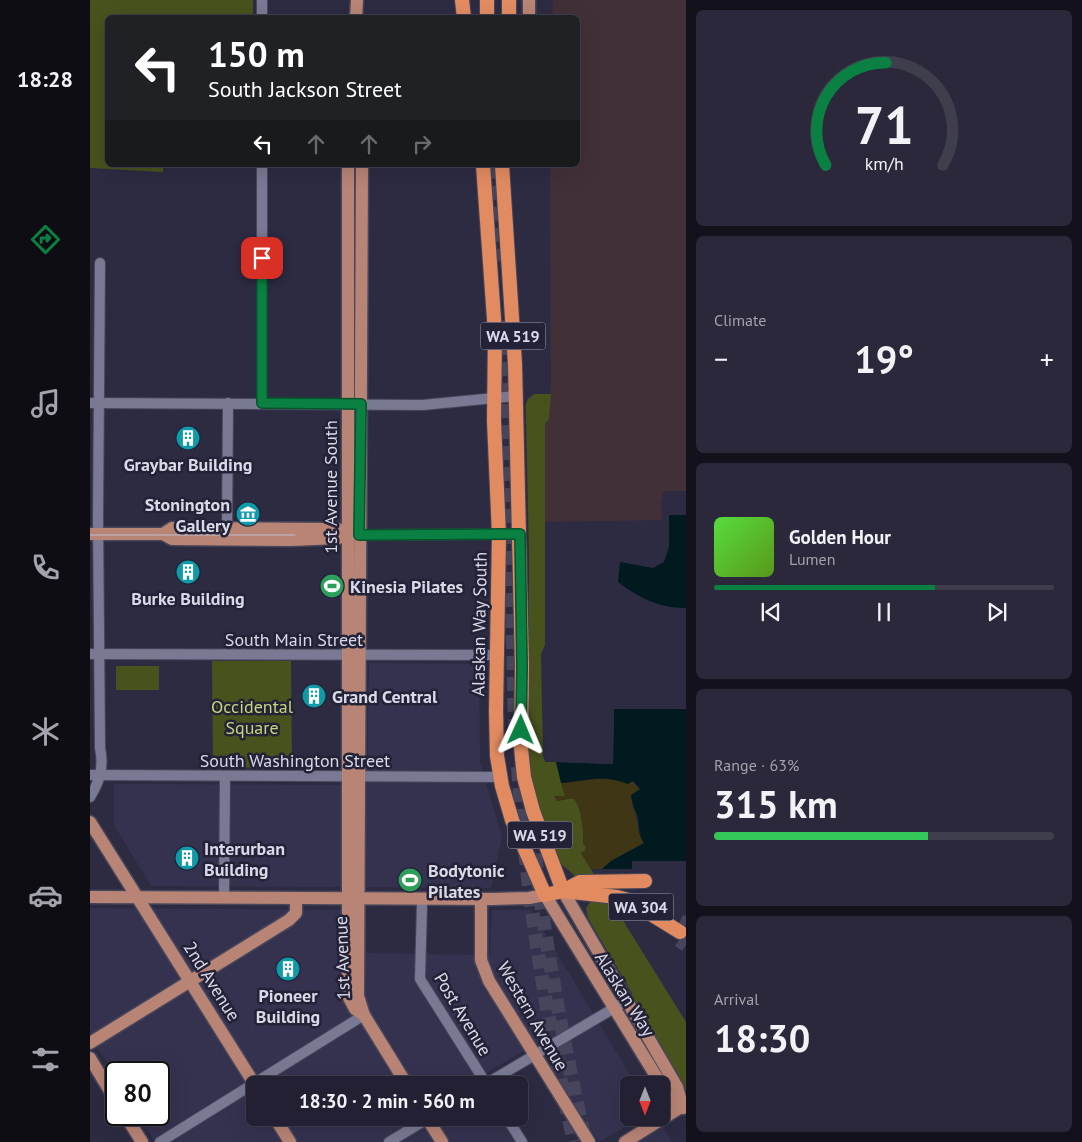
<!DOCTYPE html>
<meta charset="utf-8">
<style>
:root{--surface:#222032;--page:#2a283a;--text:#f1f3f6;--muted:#a2a3ac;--line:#3f3e4d;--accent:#0b8043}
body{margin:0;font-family:"PT Sans",sans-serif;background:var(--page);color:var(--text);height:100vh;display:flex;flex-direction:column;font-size:19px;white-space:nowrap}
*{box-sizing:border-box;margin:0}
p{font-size:16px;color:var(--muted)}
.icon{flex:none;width:28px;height:28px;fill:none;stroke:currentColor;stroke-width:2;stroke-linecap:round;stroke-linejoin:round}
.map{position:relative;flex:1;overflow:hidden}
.sheet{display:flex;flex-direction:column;gap:10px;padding:10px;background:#13121c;width:396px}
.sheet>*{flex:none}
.hud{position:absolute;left:15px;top:15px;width:475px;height:152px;border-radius:8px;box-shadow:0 5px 20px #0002,0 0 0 1px var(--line);background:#202124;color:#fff;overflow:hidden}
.needle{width:32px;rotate:180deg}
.buttons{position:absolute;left:530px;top:1076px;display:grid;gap:10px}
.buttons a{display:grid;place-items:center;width:50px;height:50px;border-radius:8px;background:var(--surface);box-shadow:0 5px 20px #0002,0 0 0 1px var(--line);font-size:25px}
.speed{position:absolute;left:15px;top:1061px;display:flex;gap:10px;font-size:25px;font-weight:700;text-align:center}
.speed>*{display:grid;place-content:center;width:65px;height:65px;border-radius:50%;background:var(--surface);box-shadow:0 5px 20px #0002,0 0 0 1px var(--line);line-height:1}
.speed .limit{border:2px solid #111;border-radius:8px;background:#fff;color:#111}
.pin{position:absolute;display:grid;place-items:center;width:42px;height:42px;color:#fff;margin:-21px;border-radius:10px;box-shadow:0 2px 8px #0006}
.me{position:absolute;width:55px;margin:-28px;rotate:1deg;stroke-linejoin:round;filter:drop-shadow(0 0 4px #0008)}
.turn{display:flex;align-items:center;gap:18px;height:105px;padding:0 20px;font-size:22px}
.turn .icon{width:65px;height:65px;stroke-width:2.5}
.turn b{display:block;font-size:35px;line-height:42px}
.lanes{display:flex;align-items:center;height:48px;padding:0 20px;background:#0003;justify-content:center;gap:25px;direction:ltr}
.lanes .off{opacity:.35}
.big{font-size:38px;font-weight:800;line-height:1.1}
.sheet .widget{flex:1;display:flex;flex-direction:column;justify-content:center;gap:8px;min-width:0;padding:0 18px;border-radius:8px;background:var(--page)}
.sheet .dial{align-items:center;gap:0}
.dial svg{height:130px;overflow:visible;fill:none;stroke:var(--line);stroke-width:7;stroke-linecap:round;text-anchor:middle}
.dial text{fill:var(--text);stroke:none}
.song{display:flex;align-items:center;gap:15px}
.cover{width:60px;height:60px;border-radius:8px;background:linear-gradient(135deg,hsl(110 70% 55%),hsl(90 70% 35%))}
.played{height:5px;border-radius:2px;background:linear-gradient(90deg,var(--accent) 65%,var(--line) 65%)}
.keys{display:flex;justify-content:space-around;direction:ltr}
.heat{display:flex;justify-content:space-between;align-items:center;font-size:28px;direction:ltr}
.charge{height:8px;border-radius:4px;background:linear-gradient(90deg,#34c759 63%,var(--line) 0)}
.trip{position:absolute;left:156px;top:1076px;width:282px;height:50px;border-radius:8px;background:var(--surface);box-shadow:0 5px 20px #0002,0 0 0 1px var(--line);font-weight:800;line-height:50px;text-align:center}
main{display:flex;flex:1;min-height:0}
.tab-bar{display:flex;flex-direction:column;width:90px;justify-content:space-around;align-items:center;background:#0e0d14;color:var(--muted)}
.tab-bar .icon{width:35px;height:35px}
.tab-bar .current{color:var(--accent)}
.tab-bar b{font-size:22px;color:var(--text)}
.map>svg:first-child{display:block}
</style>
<main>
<nav class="tab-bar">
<b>18:28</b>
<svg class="icon current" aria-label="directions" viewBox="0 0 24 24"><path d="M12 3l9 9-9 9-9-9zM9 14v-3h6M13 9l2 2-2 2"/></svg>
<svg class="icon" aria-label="music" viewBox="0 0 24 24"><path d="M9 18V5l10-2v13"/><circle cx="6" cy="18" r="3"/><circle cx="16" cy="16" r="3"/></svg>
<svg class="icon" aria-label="phone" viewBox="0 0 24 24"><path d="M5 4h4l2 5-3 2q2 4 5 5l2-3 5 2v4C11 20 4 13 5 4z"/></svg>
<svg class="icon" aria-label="climate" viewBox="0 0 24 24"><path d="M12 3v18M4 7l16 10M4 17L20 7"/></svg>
<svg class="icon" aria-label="car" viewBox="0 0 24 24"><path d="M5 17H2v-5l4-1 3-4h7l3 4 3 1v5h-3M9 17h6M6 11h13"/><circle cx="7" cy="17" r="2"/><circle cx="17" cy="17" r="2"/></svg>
<svg class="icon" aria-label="filters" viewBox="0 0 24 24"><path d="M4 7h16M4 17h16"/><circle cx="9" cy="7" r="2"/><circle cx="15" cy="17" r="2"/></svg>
</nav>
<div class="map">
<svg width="596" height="1142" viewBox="0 0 596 1142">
<rect width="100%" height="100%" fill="#2d2b42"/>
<g fill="#34324f">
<polygon points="279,663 389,664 390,762 412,837 401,888 61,886 24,825 24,784 277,785"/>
<polygon points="0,908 276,910 277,953 400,955 402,910 441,910 546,1085 539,1085 539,1118 551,1118 509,1142 447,1043 388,1078 392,1085 165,1085 165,1118 412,1118 427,1142 65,1142 49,1115 69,1115 69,1072 26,1072 26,1078 0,1035"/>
<polygon points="573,1127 582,1142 549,1142"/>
</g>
<polygon fill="#423038" points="463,0 596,0 596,491 574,491 571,502 572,520 455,522 455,424 459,419 461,381 460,165 488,165 488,18 462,17"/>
<g fill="#48521d">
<polygon points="0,0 163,0 163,17 18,18 18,165 73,165 73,172 0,168"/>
<path d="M 445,394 L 461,394 L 459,419 L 455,424 L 455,645 L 451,654 L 453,756 L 455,762 L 466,762 L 475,796 L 465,797 L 467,801 L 483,798 C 492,805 494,832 493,844 L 496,846 L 495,851 L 491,853 L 596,1022 L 596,1090 L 546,1009 L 541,999 L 542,993 L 498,918 L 496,908 L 500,902 L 483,874 L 470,863 L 459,839 L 444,791 L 439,762 L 439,553 L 436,420 C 436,409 433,399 445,394 Z"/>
<polygon points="122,661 201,661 202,767 123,768"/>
<rect x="26" y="666" width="43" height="24"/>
</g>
<path fill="#3e3615" d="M 502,777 L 526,778 L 538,784 L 542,781 L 551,790 L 542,806 C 549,818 546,832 554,843 L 521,861 L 512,869 L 501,869 L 491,853 L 495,851 L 496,847 L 493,844 C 494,832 492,805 483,798 L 467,801 L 464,796 L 475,796 L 471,783 Z"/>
<g fill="#001a1f">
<path d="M 579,515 L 596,515 L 596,608 C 569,608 549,598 528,582 L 530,562 L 563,568 L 574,562 L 579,547 Z"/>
<path d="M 524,709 L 596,709 L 596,861 L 542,861 L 542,869 L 512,869 L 521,861 L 554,843 C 547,834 550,825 547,815 C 544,808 542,803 541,795 L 550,789 L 543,781 L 538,784 C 511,774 499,781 471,783 L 466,762 L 523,764 Z"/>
</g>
<polygon fill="#2d2b42" points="596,706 596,709 524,709 523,764 464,762 466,759 521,761 523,707"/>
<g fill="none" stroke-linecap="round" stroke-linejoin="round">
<g stroke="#47455b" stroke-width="14" stroke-dasharray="14 7" stroke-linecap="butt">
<polyline points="401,165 412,261"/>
<polyline points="416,320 425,731"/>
<path d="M 428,767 C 436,894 456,1018 484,1142"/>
<path d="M 441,812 C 450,920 470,1026 493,1131"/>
<polyline points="590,921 596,924"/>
<polyline points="589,940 596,945"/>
</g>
<defs>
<g id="minor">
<polyline points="172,18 172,0"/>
<polyline points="0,403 333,405 425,396"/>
<polyline points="172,403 172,165"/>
<polyline points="263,535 429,534"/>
<polyline points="137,536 138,403"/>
<polyline points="0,654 408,655"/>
<polyline points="0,775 411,777"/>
<path d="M 0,797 C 10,781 14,767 10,748 L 8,517 L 10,263"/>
<polyline points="134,897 135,776"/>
<polyline points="330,898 332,904 330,979 397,1085"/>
<polyline points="394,1085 536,1001"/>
<polyline points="417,1118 432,1142"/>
<polyline points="70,1142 274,1015"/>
<polyline points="299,1142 339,1118"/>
</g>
<g id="major">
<polyline points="266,18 267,0"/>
<polyline points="439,18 439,0"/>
<polyline points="258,165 258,996 265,1009 274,1015"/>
<polyline points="272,165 268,996 274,1015 317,1085"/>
<polyline points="0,534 73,534 82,539 201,540 248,538 258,535"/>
<polyline points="73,534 82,528 248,529 258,535"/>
<polyline points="0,822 165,1085"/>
<polyline points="473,891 587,1087 593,1108"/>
<polyline points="0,897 403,899 439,898 455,895 577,1094 592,1107"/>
<polyline points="391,899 391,960 399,981 499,1142"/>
<polyline points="0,1043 199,920 206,913 206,898"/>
<polyline points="0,1058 26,1101"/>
<polyline points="35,1115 52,1142"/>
<polyline points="185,1118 200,1142"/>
<polyline points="337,1118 352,1142"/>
<polyline points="535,1142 596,1104"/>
</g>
<g id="highway">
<polyline points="372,0 374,18"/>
<polyline points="397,18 397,0"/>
<polyline points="419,18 419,0"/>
<polyline points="393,165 405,333 404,421 409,535 406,711 407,756 412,786 422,820 455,895 473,891 490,882 555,881"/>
<polyline points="412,165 425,364 432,666 431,748 434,777 443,811 473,891"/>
<polyline points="473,891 527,897 538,900 590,932"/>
</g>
</defs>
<use href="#minor" stroke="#48465a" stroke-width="12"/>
<use href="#major" stroke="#48465a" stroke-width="15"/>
<use href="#highway" stroke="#48465a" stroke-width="16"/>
<use href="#minor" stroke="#7a7994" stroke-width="10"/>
<use href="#major" stroke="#b88475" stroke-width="12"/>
<use href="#highway" stroke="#e28b61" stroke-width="14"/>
<polyline stroke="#bdbdcd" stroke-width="1" points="0,535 205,535"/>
</g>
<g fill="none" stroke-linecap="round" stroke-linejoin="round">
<defs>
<polyline id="route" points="172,258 172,403 271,404 269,535 430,534 432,666 431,730"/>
</defs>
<use href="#route" stroke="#07532c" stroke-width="12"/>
<use href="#route" stroke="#0b8043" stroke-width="9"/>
</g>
<defs>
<symbol id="building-disc" viewBox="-11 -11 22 22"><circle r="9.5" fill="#0f9aa8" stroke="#232237"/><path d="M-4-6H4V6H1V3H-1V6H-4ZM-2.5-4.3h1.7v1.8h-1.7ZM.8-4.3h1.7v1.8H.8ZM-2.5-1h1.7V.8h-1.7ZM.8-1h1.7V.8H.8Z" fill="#fff"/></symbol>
<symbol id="museum-disc" viewBox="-11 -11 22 22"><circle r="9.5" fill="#0f9aa8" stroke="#232237"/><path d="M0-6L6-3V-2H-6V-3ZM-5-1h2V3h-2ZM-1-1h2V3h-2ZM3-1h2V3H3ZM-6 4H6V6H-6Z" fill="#fff"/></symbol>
<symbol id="stadium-disc" viewBox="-11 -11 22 22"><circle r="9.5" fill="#2e9e5b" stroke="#232237"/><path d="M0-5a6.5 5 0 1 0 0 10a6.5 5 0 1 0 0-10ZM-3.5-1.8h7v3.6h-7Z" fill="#fff"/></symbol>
</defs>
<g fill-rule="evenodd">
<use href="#building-disc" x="84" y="424" width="28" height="28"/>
<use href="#museum-disc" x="144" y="500" width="28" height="28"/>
<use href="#building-disc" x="84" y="558" width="28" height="28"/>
<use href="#stadium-disc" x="228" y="572" width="28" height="28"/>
<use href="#building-disc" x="210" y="682" width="28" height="28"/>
<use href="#building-disc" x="83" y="844" width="28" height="28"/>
<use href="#stadium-disc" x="306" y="866" width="28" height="28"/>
<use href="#building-disc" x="184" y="955" width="28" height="28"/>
</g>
<g text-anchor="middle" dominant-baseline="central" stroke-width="5" stroke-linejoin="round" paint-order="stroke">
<g fill="#232237" stroke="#a2a2b3" stroke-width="1">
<rect x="390.5" y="322.5" width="65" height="27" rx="4"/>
<rect x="417.5" y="821.5" width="65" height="27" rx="4"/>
<rect x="518.5" y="893.5" width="65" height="27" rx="4"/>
</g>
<g font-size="16" font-weight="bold" fill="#d9d9e8">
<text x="423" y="336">WA 519</text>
<text x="450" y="835">WA 519</text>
<text x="551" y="907">WA 304</text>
</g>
<g font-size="18" font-weight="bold" fill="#d9d9e8" stroke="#232237" text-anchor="start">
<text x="98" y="464" text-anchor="middle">Graybar Building</text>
<text x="140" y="504" text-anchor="end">Stonington<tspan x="140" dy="21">Gallery</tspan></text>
<text x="260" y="586">Kinesia Pilates</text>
<text x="98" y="598" text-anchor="middle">Burke Building</text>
<text x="242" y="696">Grand Central</text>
<text x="114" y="848">Interurban<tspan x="114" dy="21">Building</tspan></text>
<text x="338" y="870">Bodytonic<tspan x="338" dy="21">Pilates</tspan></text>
<text x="198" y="995" text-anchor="middle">Pioneer<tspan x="198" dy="21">Building</tspan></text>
</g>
<g font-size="18" fill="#d9d9e8" stroke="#232237">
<text transform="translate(240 487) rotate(-90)">1st Avenue South</text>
<text transform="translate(389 624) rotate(-89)">Alaskan Way South</text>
<text x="204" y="639">South Main Street</text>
<text x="205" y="760">South Washington Street</text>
<text transform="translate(252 958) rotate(-92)">1st Avenue</text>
<text transform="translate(122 981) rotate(58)">2nd Avenue</text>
<text transform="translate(535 994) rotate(58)">Alaskan Way</text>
<text transform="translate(373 1014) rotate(59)">Post Avenue</text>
<text transform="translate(443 1016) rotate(60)">Western Avenue</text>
</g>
<g font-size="18" fill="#c3d87b" stroke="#232237">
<text x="162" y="706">Occidental<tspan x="162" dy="21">Square</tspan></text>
</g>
</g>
</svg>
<div class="buttons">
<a><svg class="needle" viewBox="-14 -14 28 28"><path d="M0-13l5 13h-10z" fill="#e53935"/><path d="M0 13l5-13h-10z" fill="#a2a3ac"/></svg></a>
</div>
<div class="speed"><div class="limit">80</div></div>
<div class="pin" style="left:172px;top:258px;background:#d93025"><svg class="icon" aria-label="arrive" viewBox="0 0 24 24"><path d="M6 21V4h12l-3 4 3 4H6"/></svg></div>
<svg class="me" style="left:431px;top:730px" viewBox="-20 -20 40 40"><path d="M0-17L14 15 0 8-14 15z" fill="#0b8043" stroke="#fff" stroke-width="4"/></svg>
<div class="trip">18:30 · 2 min · 560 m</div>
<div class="hud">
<div class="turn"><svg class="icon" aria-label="left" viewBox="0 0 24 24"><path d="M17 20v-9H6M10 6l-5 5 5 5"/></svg><div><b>150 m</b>South Jackson Street</div></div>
<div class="lanes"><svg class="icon" aria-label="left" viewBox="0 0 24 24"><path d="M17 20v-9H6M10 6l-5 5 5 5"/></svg><svg class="icon off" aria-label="ahead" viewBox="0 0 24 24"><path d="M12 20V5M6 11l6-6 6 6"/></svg><svg class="icon off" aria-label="ahead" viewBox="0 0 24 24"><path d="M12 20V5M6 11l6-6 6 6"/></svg><svg class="icon off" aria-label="right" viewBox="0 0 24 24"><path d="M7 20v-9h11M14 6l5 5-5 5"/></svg></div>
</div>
</div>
<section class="sheet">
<div class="widget dial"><svg viewBox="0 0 100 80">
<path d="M14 69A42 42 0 1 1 86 69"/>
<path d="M14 69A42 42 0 0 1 51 6" stroke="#0b8043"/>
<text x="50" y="56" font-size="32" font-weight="700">71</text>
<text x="50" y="72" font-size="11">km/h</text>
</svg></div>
<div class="widget"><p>Climate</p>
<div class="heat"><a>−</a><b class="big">19°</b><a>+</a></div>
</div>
<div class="widget">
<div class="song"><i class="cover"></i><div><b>Golden Hour</b><p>Lumen</p></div></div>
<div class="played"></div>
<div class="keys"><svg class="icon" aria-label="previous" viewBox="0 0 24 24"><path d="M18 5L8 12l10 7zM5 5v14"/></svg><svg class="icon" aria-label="pause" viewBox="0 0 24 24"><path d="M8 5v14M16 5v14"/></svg><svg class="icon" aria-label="next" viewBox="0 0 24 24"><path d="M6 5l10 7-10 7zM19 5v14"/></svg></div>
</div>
<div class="widget"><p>Range · 63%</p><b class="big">315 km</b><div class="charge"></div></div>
<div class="widget"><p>Arrival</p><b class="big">18:30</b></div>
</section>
</main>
